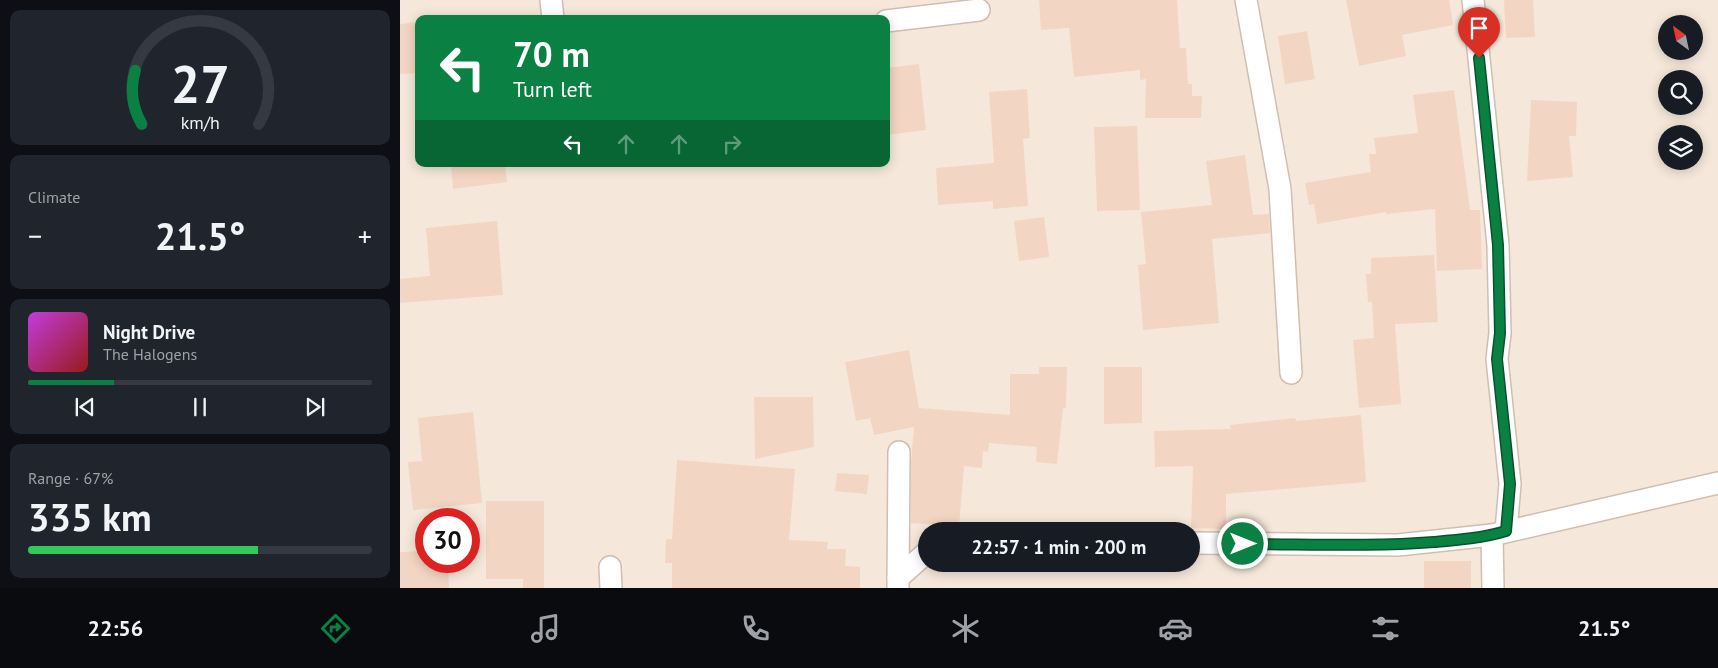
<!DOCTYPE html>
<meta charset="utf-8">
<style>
:root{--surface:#171b24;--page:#20242c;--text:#f1f3f6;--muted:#9ea1a6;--line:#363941;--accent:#0b8043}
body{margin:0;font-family:"PT Sans",sans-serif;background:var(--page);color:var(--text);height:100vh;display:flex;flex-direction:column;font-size:19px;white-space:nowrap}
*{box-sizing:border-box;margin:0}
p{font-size:16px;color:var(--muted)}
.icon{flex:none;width:28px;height:28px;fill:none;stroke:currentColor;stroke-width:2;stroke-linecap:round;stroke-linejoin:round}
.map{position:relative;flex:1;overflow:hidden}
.details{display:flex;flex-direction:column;gap:10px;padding:10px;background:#0d0f14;width:400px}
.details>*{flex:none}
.guide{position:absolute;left:15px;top:15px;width:475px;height:152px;border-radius:10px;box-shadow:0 2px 12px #0003;background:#0b8043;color:#fff;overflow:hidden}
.needle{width:32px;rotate:327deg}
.buttons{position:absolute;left:1258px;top:15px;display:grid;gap:10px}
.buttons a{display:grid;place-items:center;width:45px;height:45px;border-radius:50%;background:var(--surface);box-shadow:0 2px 12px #0003;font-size:25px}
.speed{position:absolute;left:15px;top:508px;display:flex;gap:10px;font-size:25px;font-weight:700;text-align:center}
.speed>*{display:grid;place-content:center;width:65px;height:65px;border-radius:50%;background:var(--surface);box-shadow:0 2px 12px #0003;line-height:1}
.speed .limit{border:8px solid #d22;background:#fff;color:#111}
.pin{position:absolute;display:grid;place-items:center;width:42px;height:42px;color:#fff;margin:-51px -21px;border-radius:50% 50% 50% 0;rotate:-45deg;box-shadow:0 0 5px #0007}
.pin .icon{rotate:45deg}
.me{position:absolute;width:55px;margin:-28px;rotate:90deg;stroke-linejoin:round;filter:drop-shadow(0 0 4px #0008)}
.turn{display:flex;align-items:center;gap:18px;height:105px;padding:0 15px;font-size:22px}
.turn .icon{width:65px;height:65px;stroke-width:2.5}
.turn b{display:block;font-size:35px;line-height:42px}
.lanes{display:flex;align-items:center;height:48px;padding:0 15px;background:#0003;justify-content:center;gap:25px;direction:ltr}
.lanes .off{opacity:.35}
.big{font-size:38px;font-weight:600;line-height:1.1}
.details .tile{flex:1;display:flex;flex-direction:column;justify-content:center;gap:8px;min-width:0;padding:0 18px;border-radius:10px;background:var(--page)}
.details .dial{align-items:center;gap:0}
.dial svg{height:130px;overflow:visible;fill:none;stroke:var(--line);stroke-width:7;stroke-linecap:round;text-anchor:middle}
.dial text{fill:var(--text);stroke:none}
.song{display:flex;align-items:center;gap:15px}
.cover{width:60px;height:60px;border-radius:8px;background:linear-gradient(135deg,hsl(290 70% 55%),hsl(0 70% 35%))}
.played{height:5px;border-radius:2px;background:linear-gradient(90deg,var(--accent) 25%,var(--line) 25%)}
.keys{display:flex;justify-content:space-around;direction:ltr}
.heat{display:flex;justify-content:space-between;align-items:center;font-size:28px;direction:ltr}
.charge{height:8px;border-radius:4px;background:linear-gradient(90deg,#34c759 67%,var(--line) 0)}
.trip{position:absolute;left:518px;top:522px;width:282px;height:50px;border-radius:25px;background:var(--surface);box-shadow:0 2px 12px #0003;font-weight:600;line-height:50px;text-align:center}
.menu{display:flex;height:80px;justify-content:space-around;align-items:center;background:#090b0e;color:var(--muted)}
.menu .icon{width:35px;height:35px}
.menu .current{color:var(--accent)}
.menu b{font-size:22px;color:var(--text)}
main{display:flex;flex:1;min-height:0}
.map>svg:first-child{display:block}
</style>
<main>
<section class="details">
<div class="tile dial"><svg viewBox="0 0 100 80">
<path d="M14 69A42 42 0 1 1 86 69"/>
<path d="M14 69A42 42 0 0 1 10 36" stroke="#0b8043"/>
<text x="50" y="56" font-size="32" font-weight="700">27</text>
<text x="50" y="72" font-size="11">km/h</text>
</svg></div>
<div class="tile"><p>Climate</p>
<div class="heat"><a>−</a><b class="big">21.5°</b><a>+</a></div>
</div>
<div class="tile">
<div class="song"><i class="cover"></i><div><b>Night Drive</b><p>The Halogens</p></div></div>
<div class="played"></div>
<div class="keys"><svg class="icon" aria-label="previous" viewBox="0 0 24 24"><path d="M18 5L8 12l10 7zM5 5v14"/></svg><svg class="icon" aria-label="pause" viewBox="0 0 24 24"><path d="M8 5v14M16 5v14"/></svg><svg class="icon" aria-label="next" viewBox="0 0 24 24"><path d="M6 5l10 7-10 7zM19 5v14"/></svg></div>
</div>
<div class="tile"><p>Range · 67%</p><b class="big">335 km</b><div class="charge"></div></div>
</section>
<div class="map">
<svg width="1318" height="588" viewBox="0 0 1318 588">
<rect width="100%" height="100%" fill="#fdf6ec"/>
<path fill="#f5e8da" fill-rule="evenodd" d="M 0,0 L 1318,0 L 1318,588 L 0,588 ZM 19,19 L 486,19 L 486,164 L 19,164 ZM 1266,24 L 1294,24 L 1294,51 L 1266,51 ZM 1266,79 L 1294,79 L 1294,106 L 1266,106 ZM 1266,134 L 1294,134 L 1294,161 L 1266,161 ZM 26,519 L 69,519 L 69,561 L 26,561 ZM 526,531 L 791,531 L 791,564 L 526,564 Z"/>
<g fill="#f3d5c3">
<polygon points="639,0 777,0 780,48 786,48 788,84 792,84 792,96 802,96 801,118 745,118 746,79 740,80 740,70 674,77 669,28 641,30"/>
<polygon points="946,0 1049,0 1053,25 1002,35 1006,56 959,66"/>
<polygon points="1104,0 1133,0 1135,37 1106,38"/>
<polygon points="19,22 19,73 0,74 0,24"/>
<polygon points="907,31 915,79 885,84 878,36"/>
<polygon points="519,64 526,130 486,135 486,68"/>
<polygon points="627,89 630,138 623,139 628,206 593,209 593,201 538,205 536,168 594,163 589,92"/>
<polygon points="1054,90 1070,210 1080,210 1082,269 1037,271 1035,209 986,214 986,212 917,224 914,204 909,205 905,183 971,172 969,154 976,154 974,138 1018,133 1013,95"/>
<polygon points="1131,100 1177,102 1176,136 1169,136 1173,177 1127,181"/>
<polygon points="737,126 740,210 697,211 694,127"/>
<polygon points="845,155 853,215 869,214 870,233 812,239 819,323 743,330 738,265 746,264 741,212 812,205 806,161"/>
<polygon points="51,164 105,164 107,182 53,189"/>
<polygon points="644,217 649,257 619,261 614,221"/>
<polygon points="97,221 103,295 0,303 0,279 30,276 26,228"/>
<polygon points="1034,255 1038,322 995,324 1001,404 959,408 953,340 974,338 972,302 968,302 966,274 971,274 971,258"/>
<polygon points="509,350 519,408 610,415 610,374 639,374 639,367 667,367 666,408 663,408 657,464 636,462 637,447 589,443 588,452 583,451 582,468 564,466 559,526 511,523 511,463 514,427 474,435 470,418 456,421 445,362"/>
<polygon points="704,367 742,367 742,423 704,424"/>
<polygon points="354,397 413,397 414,447 355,459"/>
<polygon points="73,412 82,503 13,510 8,462 22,461 18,418"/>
<polygon points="961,415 966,482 826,494 826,529 791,528 793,466 755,467 754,431 831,429 830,425 895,418 896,421"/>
<polygon points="277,460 395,469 389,540 428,542 427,549 446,549 445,566 460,567 460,588 272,588 272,563 265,563 266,539 272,539"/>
<polygon points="437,473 469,475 467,494 435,491"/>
<polygon points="86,501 144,501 144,588 123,588 123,579 86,579"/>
<polygon points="26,551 26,561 48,561 49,588 0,588 0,552"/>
<rect x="1024" y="561" width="47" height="27"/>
</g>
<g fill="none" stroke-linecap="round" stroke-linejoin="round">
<defs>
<g id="street">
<polyline points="151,0 153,19"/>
<polyline points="846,0 880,189 891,373"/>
<polyline points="1073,0 1098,245 1100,333 1097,359 1110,484 1106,531"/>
<polyline points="486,21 579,10"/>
<polyline points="1092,535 1093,588"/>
<polyline points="791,543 998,545 1092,535 1318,483"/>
<polyline points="210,567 211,588"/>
<polyline points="498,578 526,553"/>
<polyline points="498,588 499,452"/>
</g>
</defs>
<use href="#street" stroke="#d1beb0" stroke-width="24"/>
<use href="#street" stroke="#fff" stroke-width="21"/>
</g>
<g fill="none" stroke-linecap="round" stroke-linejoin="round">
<defs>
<path id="route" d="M 843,544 C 907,544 971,547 1034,542 C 1058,540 1083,538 1106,531 L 1110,484 L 1097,359 L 1100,333 L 1098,245 L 1079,58"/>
</defs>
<use href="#route" stroke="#07532c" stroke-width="12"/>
<use href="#route" stroke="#0b8043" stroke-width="9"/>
</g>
</svg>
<div class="buttons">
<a><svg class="needle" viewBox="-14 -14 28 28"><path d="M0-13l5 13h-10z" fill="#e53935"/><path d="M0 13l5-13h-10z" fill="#9ea1a6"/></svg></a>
<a><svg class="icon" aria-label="search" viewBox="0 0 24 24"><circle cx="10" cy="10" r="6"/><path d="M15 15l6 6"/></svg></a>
<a><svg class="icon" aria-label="layers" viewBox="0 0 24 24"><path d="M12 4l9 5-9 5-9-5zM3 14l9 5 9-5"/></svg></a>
</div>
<div class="speed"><div class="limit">30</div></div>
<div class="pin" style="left:1079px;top:58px;background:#d93025"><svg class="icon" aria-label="arrive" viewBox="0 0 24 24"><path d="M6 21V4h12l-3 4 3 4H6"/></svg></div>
<svg class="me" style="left:843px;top:544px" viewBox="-20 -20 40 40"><circle r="17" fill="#0b8043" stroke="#fff" stroke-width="3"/><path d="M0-11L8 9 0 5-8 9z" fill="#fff"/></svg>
<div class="trip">22:57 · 1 min · 200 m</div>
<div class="guide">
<div class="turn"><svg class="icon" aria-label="left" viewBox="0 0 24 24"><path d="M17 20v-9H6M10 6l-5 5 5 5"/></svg><div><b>70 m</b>Turn left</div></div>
<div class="lanes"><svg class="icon" aria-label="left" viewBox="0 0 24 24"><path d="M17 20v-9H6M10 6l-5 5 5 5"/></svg><svg class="icon off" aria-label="ahead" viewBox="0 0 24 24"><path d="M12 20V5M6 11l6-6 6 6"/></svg><svg class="icon off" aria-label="ahead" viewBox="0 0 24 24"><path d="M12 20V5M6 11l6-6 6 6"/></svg><svg class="icon off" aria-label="right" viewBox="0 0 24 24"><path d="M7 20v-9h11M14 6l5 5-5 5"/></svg></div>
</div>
</div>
</main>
<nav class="menu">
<b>22:56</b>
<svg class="icon current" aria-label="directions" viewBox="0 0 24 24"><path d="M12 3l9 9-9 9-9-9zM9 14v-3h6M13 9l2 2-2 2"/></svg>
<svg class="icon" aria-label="music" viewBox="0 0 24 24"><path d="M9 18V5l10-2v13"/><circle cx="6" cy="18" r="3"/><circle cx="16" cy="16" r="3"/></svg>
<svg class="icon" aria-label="phone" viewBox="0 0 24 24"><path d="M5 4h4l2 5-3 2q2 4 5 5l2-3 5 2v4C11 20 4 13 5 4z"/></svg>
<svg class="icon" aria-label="climate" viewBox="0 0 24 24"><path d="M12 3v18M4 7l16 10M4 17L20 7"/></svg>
<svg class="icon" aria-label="car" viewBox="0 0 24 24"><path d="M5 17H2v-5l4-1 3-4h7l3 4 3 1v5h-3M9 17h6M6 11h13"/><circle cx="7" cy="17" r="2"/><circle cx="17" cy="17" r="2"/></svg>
<svg class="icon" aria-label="filters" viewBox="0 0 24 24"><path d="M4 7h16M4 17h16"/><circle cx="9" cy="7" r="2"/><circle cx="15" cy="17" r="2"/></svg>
<b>21.5°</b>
</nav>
